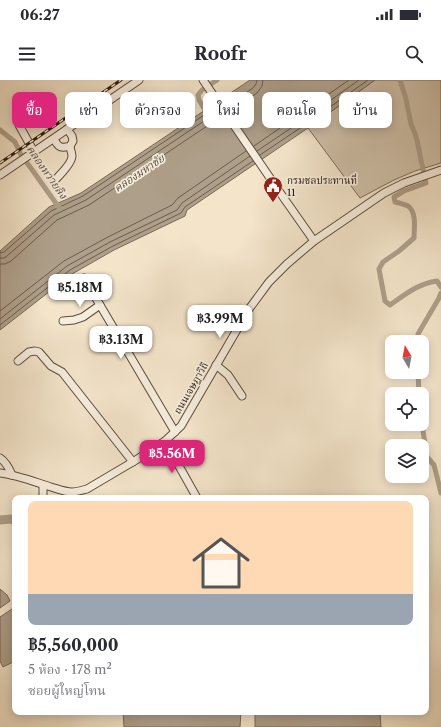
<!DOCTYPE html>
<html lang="th">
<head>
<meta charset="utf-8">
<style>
  body { margin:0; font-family:"Libre Caslon Text","Noto Serif Thai",serif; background:#f7f7f7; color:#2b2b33; height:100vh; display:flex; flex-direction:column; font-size:15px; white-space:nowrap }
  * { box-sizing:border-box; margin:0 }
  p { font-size:13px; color:#7c7c81 }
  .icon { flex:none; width:22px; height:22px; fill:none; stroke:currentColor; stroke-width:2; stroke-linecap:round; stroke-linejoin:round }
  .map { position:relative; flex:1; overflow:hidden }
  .panel { position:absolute; left:12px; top:415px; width:417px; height:220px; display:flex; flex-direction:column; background:#fff; border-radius:8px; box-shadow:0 2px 10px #0003 }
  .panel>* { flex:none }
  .top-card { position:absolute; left:12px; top:12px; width:417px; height:36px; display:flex; gap:8px }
  .needle { width:26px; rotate:350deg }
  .fabs { position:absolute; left:385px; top:255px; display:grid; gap:8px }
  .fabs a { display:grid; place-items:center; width:44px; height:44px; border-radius:8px; background:#fff; box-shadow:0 2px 10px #0003; font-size:20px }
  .price { position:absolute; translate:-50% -34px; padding:0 9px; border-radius:8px; background:#fff; color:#222; font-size:13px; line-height:26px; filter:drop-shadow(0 1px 2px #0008) }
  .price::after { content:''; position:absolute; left:50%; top:24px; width:12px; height:9px; margin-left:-6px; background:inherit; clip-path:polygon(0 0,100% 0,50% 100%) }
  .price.selected { background:#db2777; color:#fff }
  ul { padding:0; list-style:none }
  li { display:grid; align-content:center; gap:8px; height:212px; padding:0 16px }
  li+li { border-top:1px solid #e1e1e2 }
  li span { display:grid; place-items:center; height:124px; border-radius:8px; color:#555 }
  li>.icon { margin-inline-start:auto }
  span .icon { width:72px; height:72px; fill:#fffc; stroke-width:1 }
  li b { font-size:17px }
  .pill { padding:0 14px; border-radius:8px; background:#fff; box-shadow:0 2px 10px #0003; font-size:14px; line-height:36px }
  .pill.selected { background:#db2777; color:#fff }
  .status { display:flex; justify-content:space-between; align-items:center; height:28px; padding:0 20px; background:#fff; direction:ltr }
  .status svg { height:11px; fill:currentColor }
  header { display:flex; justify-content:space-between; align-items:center; height:52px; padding:0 16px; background:#fff; font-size:18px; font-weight:800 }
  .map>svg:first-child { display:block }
  .green { fill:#d0c1aa; stroke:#7c6d5c }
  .water { fill:#ae9f8a; stroke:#786958 }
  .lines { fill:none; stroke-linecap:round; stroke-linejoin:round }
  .shore { stroke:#6b5c4c; stroke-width:1 }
  .canal { stroke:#ae9f8a; stroke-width:5 }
  .river { stroke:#ae9f8a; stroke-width:9 }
  .minor-casing { stroke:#5b4c3d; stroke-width:9 }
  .minor { stroke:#f7eddd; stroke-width:7 }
  .rail-casing { stroke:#28190e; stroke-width:3 }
  .rail { stroke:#f7eddd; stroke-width:1.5; stroke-dasharray:4.5; stroke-linecap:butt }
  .labels { text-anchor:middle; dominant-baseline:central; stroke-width:3.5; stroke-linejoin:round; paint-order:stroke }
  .poi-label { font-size:10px; fill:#28190e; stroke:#f7eddd; text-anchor:start }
  .street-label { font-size:10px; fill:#28190e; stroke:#f7eddd }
  .water-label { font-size:11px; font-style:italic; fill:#5e4f40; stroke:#f7eddd }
</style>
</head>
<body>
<div class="status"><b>06:27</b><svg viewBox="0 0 49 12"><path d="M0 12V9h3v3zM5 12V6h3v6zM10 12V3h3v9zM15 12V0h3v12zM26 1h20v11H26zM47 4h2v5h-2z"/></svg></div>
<header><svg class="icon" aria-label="menu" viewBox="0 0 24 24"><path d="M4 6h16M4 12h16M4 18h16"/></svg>Roofr<svg class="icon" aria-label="search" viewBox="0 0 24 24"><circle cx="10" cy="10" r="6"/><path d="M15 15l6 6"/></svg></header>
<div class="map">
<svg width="441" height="647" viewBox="0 0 441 647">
  <rect width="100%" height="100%" fill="#f3e4ca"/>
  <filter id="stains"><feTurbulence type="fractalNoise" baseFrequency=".005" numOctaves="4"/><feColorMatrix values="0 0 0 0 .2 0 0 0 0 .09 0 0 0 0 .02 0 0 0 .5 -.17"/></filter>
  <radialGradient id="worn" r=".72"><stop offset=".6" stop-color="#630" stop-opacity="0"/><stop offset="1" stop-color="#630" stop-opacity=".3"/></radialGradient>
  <!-- green -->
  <polygon class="green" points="375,0 441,0 441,83 415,91 394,100 360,118 308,48"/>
  <!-- water -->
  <g class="water">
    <polygon points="250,0 375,0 308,48 187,130 185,136 114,170 72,194 0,250 0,171 49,127 81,113"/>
    <polygon points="0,509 7,515 10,521 0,528"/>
    <polygon points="12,529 15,533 15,581 3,587 0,581 0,537"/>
    <polygon points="123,632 241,632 240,647 124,647"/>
    <polygon points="255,632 380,632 381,647 255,647"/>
  </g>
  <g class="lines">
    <!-- shore -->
    <g class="shore">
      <polyline points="226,26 253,8 256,4 257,0"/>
      <polyline points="230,31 257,13 262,6 263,0"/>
      <polyline points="254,66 349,0"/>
      <polyline points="257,71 303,40 359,0"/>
      <polyline points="260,75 306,44 368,0"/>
      <polyline points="0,173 4,172 51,131 83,116 216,27"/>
      <polyline points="0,178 4,178 7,176 54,135 86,120 219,31"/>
      <polyline points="0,184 5,184 11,181 57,140 89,125 222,36"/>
      <polyline points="0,231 64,181 108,157 172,125 178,118 246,71"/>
      <polyline points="0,239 67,186 110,162 177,130 182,123 250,76"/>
      <polyline points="0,245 70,190 113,166 181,133 185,127 253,81"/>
    </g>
    <!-- canal -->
    <g class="canal">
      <path d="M400,0L406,19L411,44L414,51L417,60L421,80L426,103L404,111L394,117L395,122C399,123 404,124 408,126C417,132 414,149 414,158L399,171L383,182L379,189L385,221L390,225C406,214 417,204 437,201L441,207"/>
      <polyline points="208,35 199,20 198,15 202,10 217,0"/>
      <polyline points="0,50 15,62 21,75 33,91 60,129"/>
      <polyline points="418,262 418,254 439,218 441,213"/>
      <polyline points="418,292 419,314"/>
      <polyline points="422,344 427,377 434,385 441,413"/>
    </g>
    <!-- river -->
    <polyline class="river" points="0,440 12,439 15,441"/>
    <defs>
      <g id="minor">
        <polyline points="203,0 281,114 314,161"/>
        <polyline points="19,45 34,72"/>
        <path d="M54,59C58,67 61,69 70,66L73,61L72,56L67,49"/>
        <polyline points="0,95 139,0"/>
        <path d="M55,100C60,95 72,83 72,76C72,73 70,69 70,66"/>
        <polyline points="84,198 175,352"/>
        <polyline points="63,241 74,240 83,237 100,225"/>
        <polyline points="18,281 29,272 35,271 39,272 51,286 62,292 133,382"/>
        <polyline points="216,285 228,295 242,316"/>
        <polyline points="165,361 197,418"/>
        <path d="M0,378C6,382 9,388 12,395"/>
        <path d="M0,393C17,395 35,402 51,407C58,409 65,412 72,412C77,412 83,410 87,409L136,380L165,361L181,346L249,229L269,202L287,184L314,161L384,113L404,103L441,90"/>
        <polyline points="43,418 43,405"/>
      </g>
    </defs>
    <!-- minor casing -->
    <use href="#minor" class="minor-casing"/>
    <!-- minor -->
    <use href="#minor" class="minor"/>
    <defs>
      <polyline id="rail" points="0,83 121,0"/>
    </defs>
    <!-- rail casing -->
    <use href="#rail" class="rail-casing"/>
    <!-- rail -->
    <use href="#rail" class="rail"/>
  </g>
  <!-- icons -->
  <defs>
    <symbol id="civic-pin" viewBox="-11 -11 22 30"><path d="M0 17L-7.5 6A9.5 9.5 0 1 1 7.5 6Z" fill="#8f2418" stroke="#f7eddd"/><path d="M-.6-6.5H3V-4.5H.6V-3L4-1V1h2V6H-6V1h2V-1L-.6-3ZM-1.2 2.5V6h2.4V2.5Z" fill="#fff"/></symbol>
  </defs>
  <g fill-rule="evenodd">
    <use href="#civic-pin" x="262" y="95" width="22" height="30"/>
  </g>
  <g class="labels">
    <!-- poi labels -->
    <g class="poi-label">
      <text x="287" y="100">กรมชลประทานที่<tspan x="287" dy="12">11</tspan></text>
    </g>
    <!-- street labels -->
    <g class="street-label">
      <text transform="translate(191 308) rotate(-60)">ถนนเจษฎาวิถี</text>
    </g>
    <!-- water labels -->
    <g class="water-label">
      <text transform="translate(47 92) rotate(55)">คลองหวายลิง</text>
      <text transform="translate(139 93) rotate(-34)">คลองมหาชัย</text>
    </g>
  </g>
  <rect width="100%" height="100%" filter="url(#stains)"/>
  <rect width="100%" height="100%" fill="url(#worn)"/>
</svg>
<div class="fabs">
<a><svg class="needle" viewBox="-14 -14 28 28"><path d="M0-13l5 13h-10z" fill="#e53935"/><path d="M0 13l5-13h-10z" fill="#7c7c81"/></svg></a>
<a><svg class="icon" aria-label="locate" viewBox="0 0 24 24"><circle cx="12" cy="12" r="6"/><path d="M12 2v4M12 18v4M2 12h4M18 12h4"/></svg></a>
<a><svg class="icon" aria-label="layers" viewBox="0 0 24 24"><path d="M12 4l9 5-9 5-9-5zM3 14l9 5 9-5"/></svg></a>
</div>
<b class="price" style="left:80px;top:228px">฿5.18M</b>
<b class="price" style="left:220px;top:259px">฿3.99M</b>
<b class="price" style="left:121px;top:280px">฿3.13M</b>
<b class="price selected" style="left:172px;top:394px">฿5.56M</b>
<div class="top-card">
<a class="pill selected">ซื้อ</a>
<a class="pill">เช่า</a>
<a class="pill">ตัวกรอง</a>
<a class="pill">ใหม่</a>
<a class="pill">คอนโด</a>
<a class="pill">บ้าน</a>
</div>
<section class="panel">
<ul>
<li><span style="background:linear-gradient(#ffd9b3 75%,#9aa5b1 0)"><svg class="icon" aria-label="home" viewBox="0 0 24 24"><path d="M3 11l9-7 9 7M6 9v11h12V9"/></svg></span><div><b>฿5,560,000</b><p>5 ห้อง · 178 m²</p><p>ซอยผู้ใหญ่โทน</p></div></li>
</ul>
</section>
</div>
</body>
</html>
